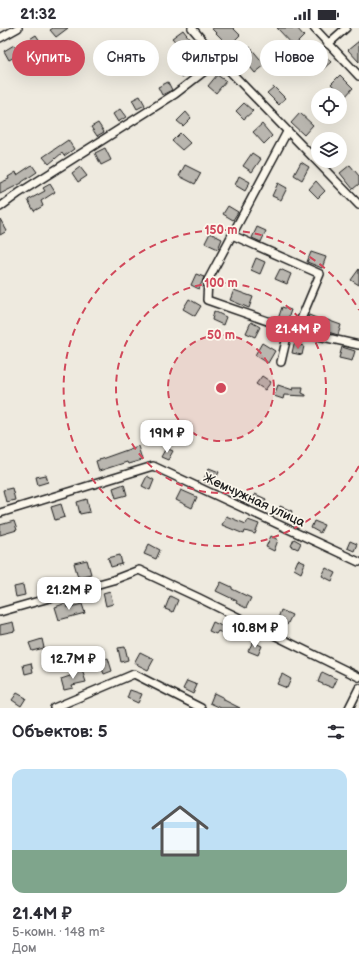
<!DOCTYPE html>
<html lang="ru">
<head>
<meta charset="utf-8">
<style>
  body { margin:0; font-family:"Balsamiq Sans",sans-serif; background:#f7f7f7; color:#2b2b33; height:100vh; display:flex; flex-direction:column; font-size:15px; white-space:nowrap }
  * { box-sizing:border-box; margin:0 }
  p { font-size:13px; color:#7c7c81 }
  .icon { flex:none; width:22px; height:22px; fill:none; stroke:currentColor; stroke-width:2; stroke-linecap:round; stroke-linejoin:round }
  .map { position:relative; height:680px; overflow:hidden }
  .panel { display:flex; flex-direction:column; background:#fff; flex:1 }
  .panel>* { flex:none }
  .top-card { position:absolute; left:12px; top:12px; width:335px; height:36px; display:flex; gap:8px }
  .fabs { position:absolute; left:311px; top:60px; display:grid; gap:8px }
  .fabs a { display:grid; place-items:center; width:36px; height:36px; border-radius:50%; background:#fff; box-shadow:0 4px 16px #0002; font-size:20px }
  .price { position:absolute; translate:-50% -34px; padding:0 9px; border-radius:8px; background:#fff; color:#222; font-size:13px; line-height:26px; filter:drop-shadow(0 1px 2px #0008) }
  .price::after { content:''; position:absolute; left:50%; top:24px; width:12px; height:9px; margin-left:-6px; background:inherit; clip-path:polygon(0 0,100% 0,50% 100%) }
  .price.active { background:#d1495b; color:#fff }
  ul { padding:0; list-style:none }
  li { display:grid; align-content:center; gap:8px; height:212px; padding:0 12px }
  li span { display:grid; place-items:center; height:124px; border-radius:12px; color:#555 }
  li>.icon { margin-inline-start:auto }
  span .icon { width:72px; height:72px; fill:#fffc; stroke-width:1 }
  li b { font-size:17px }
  h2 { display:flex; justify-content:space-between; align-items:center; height:48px; padding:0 12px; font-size:17px }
  .tag { padding:0 14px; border-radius:18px; background:#fff; box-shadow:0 4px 16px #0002; font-size:14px; line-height:36px }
  .tag.active { background:#d1495b; color:#fff }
  .status { display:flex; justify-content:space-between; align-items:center; height:28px; padding:0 20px; background:#fff; direction:ltr }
  .status svg { height:11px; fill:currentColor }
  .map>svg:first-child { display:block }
  .building { fill:#b9b6af; stroke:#1c1c1c }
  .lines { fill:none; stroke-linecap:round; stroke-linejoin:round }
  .minor-casing { stroke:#1c1c1c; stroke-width:10 }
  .minor { stroke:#fbf7ec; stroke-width:7 }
  .ring { fill:none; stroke:#d1495b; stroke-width:2; stroke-dasharray:7 5 }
  .labels { text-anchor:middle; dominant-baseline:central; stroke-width:3.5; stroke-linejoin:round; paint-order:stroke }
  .street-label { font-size:13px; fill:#1c1c1c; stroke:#fbf7ec }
  .centre { fill:#d1495b; stroke:#fbf7ec; stroke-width:2 }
  .ring-label { font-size:12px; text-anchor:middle; font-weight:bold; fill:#d1495b; stroke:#fbf7ec; stroke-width:3.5; stroke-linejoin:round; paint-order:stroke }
</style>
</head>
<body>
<div class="status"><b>21:32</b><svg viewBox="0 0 49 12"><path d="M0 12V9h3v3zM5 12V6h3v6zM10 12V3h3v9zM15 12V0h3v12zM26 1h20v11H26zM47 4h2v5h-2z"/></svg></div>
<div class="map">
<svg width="359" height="680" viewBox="0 0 359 680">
  <rect width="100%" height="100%" fill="#eeeadf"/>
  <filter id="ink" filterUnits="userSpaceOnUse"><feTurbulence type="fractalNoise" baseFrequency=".025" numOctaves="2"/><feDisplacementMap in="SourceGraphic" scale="8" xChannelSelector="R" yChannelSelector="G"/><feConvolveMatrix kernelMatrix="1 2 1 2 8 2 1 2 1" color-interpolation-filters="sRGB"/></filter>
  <g filter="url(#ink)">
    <!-- building -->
    <g class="building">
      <polygon points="53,0 68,0 56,9 50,2"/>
      <polygon points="211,0 233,0 240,7 229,18"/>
      <polygon points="277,0 297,0 304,8 294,18"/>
      <polygon points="183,2 190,11 180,19 172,10"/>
      <polygon points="36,7 42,16 31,23 25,14"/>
      <polygon points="359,13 359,34 348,22"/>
      <polygon points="14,17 20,26 9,32 4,23"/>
      <polygon points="250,19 265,37 255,45 240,27"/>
      <polygon points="320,22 331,34 323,41 312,29"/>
      <polygon points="127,24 131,34 123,38 118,27"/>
      <polygon points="188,37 192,45 182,50 178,42"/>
      <polygon points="217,47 226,53 216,65 208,58"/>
      <polygon points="340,47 353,60 345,69 331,56"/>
      <polygon points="168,54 172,62 162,67 158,59"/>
      <polygon points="274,59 285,70 279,77 267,65"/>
      <polygon points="140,68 145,77 137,81 132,72"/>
      <polygon points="244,75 253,83 244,91 236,83"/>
      <polygon points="120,81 126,89 118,94 113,86"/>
      <polygon points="186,84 191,90 183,98 177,93"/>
      <polygon points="300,85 313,97 304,107 291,95"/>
      <polygon points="98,95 104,104 97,108 91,99"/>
      <polygon points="262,96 272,108 264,116 253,104"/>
      <polygon points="180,105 190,115 182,122 172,113"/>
      <polygon points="68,112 74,121 64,128 62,125 49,136 43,129"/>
      <polygon points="105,120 111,132 101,137 95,125"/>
      <polygon points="252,125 261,131 252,144 243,138"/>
      <polygon points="301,134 309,139 302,152 294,147"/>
      <polygon points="32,137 37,144 22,154 22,155 0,166 0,155 9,151 8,149 16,144 17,147"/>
      <polygon points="185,137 201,145 195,156 179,148"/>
      <polygon points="350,137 359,148 359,156 353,161 340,145"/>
      <polygon points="80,139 87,148 78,154 72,145"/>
      <polygon points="239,148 250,154 245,163 235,157"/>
      <polygon points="316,153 325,163 318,170 309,161"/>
      <polygon points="278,155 287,160 281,172 272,168"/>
      <polygon points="50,156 55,164 41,173 43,178 34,183 28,172 45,163 43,160"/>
      <polygon points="228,178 238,184 233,192 223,186"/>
      <polygon points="0,191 7,203 0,207"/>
      <polygon points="257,199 266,203 261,214 252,210"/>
      <polygon points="210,205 222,211 218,221 205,215"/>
      <polygon points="311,224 326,229 322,240 307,234"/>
      <polygon points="256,230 265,234 260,246 251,242"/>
      <polygon points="280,241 291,246 287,256 275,251"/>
      <polygon points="359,241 359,257 351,252"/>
      <polygon points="196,246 204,249 199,261 191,257"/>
      <polygon points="234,262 253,269 249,280 230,272"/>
      <polygon points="189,271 201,278 195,288 183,281"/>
      <polygon points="282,279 291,282 287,294 278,291"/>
      <polygon points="214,283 226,289 223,297 212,292"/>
      <polygon points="309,287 326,294 327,292 341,297 338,307 305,297"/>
      <polygon points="251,294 260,299 255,309 246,305"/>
      <polygon points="262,315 275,323 268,335 255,327"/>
      <polygon points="294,316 304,318 302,327 292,325"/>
      <polygon points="342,319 355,323 352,333 339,330"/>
      <polygon points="262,348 271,354 265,362 256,356"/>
      <polygon points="278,357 293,362 293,359 303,359 302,365 306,367 306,368 284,367 283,371 274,368"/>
      <polygon points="138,418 142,432 128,436 127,434 99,443 96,433"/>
      <polygon points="166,420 173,423 168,432 161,429"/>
      <polygon points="209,440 219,444 213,457 203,453"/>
      <polygon points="46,447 48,454 38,457 36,449"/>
      <polygon points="147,448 154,452 150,462 142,458"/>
      <polygon points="124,456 127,467 116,470 113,460"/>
      <polygon points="12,460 15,472 6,474 3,462"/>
      <polygon points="181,462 197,469 192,480 176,472"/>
      <polygon points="255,466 266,471 262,480 251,475"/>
      <polygon points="87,471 90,484 80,486 77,474"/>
      <polygon points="61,476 65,489 55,492 51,479"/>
      <polygon points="280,478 292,483 289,491 277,487"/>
      <polygon points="226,488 246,496 248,492 259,496 255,506 245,503 244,506 222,497"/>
      <polygon points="14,493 17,502 0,507 0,497"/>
      <polygon points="314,493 324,497 320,505 311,500"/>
      <polygon points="271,508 278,512 274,523 266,519"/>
      <polygon points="294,511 301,515 298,521 291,518"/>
      <polygon points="350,513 357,516 354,523 347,520"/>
      <polygon points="149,516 160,522 156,531 144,526"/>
      <polygon points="120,527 122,536 111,539 108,530"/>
      <polygon points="87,532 91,546 78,549 74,535"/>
      <polygon points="298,532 305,535 301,545 294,541"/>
      <polygon points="326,540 336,545 332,553 322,548"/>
      <polygon points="221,554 232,559 232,561 251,570 246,580 236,575 237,573 216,563"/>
      <polygon points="23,557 25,567 16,569 14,559"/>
      <polygon points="110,563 113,576 106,578 103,565"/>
      <polygon points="170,568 178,572 173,584 165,581"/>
      <polygon points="66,575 67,580 82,576 85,585 59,592 55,579"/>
      <polygon points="281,582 292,587 287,597 277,593"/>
      <polygon points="13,594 15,603 0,606 0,597"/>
      <polygon points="213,594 226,600 227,597 234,601 230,609 218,603 216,606 209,603"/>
      <polygon points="42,611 44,620 32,623 29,615"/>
      <polygon points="253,614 262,618 258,627 248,623"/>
      <polygon points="125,619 128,632 121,634 118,620"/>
      <polygon points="140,624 154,631 148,642 134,635"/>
      <polygon points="108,630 112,643 104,646 99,633"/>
      <polygon points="31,635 33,644 25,646 23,637"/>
      <polygon points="82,642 86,654 72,657 73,660 64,662 61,651 73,647 73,645"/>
      <polygon points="322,644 337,651 333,660 318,654"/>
      <polygon points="282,646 291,651 287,660 277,656"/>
      <polygon points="187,653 197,657 193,666 183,661"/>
      <polygon points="130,662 142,666 138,675 127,670"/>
      <polygon points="17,665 26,670 21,678 12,672"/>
      <polygon points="214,665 224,670 224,672 240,680 221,680 210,675"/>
    </g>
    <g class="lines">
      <defs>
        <g id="minor">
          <polyline points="192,0 219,32 359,177"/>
          <polyline points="314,0 359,48"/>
          <polyline points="0,10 18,0"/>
          <polyline points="328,16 346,0"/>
          <polyline points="287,104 208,252 207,272 296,303 359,317"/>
          <polyline points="0,179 19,165 175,66 219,32"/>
          <polyline points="232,207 320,246 296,303"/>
          <polyline points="281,334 289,300"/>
          <polyline points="0,485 153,438 359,534"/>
          <polyline points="0,584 113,552 139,542 199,570 359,649"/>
          <polyline points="54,680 134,646 201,680"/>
          <polyline points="349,680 359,660"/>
        </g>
      </defs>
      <!-- minor casing -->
      <use href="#minor" class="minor-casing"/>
      <!-- minor -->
      <use href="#minor" class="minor"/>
    </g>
  </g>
  <!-- distance rings -->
  <circle cx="221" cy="360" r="53" fill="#d1495b" fill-opacity=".12"/>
  <g class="ring">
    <circle cx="221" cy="360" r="53"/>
    <circle cx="221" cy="360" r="105"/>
    <path d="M359 438A158 158 0 1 1 359 282"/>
  </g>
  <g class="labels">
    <!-- street labels -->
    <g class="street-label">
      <text transform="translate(254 472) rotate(25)">Жемчужная улица</text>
    </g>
  </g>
  <circle cx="221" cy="360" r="6" class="centre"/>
  <g class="ring-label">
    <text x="221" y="206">150 m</text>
    <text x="221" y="259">100 m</text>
    <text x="221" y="311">50 m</text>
  </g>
</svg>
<div class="fabs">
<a><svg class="icon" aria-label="locate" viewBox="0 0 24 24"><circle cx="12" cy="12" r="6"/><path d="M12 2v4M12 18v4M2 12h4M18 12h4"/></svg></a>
<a><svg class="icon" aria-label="layers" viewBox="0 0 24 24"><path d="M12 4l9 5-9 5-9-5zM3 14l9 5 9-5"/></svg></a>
</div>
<b class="price active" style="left:298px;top:322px">21.4M ₽</b>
<b class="price" style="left:167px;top:426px">19M ₽</b>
<b class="price" style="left:69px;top:583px">21.2M ₽</b>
<b class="price" style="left:255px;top:621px">10.8M ₽</b>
<b class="price" style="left:73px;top:652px">12.7M ₽</b>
<div class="top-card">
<a class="tag active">Купить</a>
<a class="tag">Снять</a>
<a class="tag">Фильтры</a>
<a class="tag">Новое</a>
</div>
</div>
<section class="panel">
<h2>Объектов: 5<svg class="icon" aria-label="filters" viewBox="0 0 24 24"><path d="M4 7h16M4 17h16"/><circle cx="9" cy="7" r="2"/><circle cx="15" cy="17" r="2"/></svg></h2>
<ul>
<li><span style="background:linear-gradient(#bfe0f5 65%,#7fa58c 0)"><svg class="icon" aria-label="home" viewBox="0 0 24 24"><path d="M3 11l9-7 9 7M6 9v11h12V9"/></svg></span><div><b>21.4M ₽</b><p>5-комн. · 148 m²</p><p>Дом</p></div></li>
</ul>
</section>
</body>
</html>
